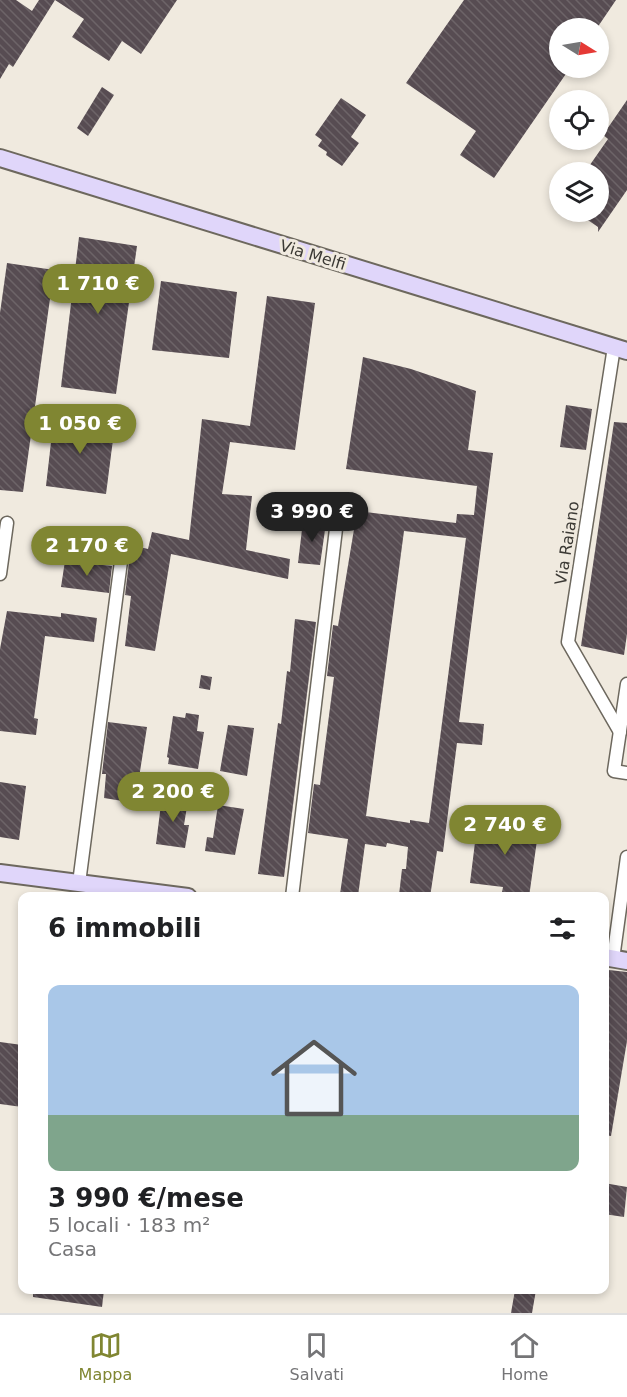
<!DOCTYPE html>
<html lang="it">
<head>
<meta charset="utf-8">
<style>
  body { margin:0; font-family:"DejaVu Sans",sans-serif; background:#f6f6f6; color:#202124; height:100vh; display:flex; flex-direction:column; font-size:22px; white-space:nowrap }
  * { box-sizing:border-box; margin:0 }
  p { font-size:20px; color:#757577 }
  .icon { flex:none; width:33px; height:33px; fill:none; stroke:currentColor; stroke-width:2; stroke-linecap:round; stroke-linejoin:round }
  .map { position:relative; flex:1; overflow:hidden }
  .details { position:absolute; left:18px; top:892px; width:591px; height:402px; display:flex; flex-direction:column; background:#fff; border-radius:12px; box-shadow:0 3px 9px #0003 }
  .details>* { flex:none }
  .needle { width:39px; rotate:101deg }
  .controls { position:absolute; left:549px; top:18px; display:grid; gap:12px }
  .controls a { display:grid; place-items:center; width:60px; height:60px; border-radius:50%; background:#fff; box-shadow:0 3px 9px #0003; font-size:30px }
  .price { position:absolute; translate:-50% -51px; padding:0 14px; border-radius:21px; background:#808632; color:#fff; font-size:20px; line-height:39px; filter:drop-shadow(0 2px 3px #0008) }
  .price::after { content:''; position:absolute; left:50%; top:36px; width:18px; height:14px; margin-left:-9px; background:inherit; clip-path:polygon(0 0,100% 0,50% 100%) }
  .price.on { background:#222; color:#fff }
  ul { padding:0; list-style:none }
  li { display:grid; align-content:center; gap:12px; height:318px; padding:0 30px }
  li span { display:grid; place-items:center; height:186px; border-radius:12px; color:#555 }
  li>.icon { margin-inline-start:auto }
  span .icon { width:108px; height:108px; fill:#fffc; stroke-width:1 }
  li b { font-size:26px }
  h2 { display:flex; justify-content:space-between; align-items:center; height:72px; padding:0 30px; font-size:26px }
  .menu { display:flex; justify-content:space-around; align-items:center; height:84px; border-top:2px solid #e0e0e0; background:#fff; font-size:16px; color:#757577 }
  .menu a { display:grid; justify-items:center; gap:3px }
  .menu .on { color:#808632 }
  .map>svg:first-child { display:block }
  .building { fill:url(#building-back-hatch); fill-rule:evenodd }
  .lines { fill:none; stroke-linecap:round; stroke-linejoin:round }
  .street-casing { stroke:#6d685e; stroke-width:15 }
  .secondary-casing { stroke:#6d685e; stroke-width:20 }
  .street { stroke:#fff; stroke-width:12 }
  .secondary { stroke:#e0d6fa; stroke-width:16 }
  .labels { text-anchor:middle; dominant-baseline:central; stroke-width:6; stroke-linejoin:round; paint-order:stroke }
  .street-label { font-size:16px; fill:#3c3a35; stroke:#f0eadf }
</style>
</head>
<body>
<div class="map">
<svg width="627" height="1313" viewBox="0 0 627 1313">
  <defs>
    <pattern id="building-back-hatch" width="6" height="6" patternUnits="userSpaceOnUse" patternTransform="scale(1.5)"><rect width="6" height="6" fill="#574c52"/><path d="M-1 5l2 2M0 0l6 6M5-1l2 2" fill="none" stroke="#6d6468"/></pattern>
  </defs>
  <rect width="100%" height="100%" fill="#f0eadf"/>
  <!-- building -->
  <g class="building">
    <polygon points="0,0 16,0 32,11 39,0 177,0 141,54 122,41 109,61 72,37 84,19 55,0 13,67 9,64 0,79"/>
    <polygon points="464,0 616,0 597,28 560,28 560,68 570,68 494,178 460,155 476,131 406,83"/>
    <polygon points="102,87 114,95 88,136 77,128"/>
    <polygon points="341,98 366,115 351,137 359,143 342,166 326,155 327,152 318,146 322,140 315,135"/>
    <polygon points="627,100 627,190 598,232 598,227 576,212 598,212 598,172 585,172 608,139 603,135"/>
    <polygon points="79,237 137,246 116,394 61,387"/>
    <polygon points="7,263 54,270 23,492 0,490 0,313"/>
    <polygon points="161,281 237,292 229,358 152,350"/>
    <polygon points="267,296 315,303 295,450 230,442 222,494 252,496 246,550 290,559 288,579 171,554 155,651 125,646 131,596 125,595 131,545 148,549 152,532 189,540 202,419 250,426"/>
    <path d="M363,357L411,369L476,391L468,450L493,453L459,722L484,724L482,745L457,743L443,852L437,851L430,897L399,895L402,869H406L408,847L387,843L386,847L365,844L358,896L340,894L348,839L308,833L314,784L320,785L334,677L327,676L333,625L338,626L357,511L456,523L457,514L474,515L477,486L346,469ZM404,531L466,538L429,823L410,820V823L366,816Z"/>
    <polygon points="566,405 592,409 586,450 560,447"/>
    <polygon points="54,416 115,424 106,494 46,486"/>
    <polygon points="614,422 627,423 627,634 624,655 581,646"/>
    <polygon points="303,521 326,523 320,565 298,563"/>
    <polygon points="65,561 112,566 109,593 61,587"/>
    <polygon points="7,611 61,617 61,613 97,618 94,642 45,636 34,718 38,719 36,735 0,731 0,649"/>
    <polygon points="295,619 316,622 284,877 258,874 278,723 281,724 287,671 290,672"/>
    <polygon points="201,675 212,677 210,690 199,688"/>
    <polygon points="186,713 199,715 197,731 204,732 198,769 168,764 169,758 167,757 173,716 185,718"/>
    <polygon points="108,722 147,727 135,803 104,798 106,774 102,774"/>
    <polygon points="228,725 254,728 247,776 220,771"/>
    <polygon points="0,782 26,786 19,840 0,837"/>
    <polygon points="162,796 188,800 184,825 189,825 185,848 156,844"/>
    <polygon points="218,805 244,809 235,855 205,851 207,837 213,838"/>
    <polygon points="478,818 539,826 529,897 512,897 512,893 502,892 503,887 470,883"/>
    <polygon points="609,970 627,972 627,1041 611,1136 604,1135 604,998"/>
    <polygon points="0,1042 22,1045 22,1107 0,1104"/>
    <polygon points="604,1183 627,1187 624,1217 604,1214"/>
    <polygon points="33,1290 104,1290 102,1307 33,1297"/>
    <polygon points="515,1290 536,1290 532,1313 511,1313"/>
  </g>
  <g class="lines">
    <defs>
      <g id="street">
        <polyline points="614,347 568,642 620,732"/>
        <polyline points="0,574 7,523"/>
        <polyline points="627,684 614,771 627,773"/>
        <polyline points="79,883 123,546"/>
        <polyline points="292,897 338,512"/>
        <polyline points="613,959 627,857"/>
      </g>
      <g id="secondary">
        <polyline points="0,158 627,351"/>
        <polyline points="0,873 188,897"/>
        <polyline points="604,957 627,961"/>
      </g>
    </defs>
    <!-- street casing -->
    <use href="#street" class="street-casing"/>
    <!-- secondary casing -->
    <use href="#secondary" class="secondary-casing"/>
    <!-- street -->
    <use href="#street" class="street"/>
    <!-- secondary -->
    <use href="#secondary" class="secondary"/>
  </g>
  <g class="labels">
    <!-- street labels -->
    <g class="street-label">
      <text transform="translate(313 255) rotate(17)">Via Melfi</text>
      <text transform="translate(567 543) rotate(-81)">Via Raiano</text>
    </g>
  </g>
</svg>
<div class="controls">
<a><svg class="needle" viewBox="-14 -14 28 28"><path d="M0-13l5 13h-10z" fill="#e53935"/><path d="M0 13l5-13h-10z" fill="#757577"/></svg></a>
<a><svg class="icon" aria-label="locate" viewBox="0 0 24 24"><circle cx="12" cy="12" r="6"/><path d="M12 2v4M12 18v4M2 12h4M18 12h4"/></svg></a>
<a><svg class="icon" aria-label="layers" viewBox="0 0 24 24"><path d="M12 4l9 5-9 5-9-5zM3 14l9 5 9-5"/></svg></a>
</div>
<b class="price" style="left:98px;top:315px">1 710 €</b>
<b class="price" style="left:80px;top:455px">1 050 €</b>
<b class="price on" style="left:312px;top:543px">3 990 €</b>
<b class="price" style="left:87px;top:577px">2 170 €</b>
<b class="price" style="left:173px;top:823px">2 200 €</b>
<b class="price" style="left:505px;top:856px">2 740 €</b>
<section class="details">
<h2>6 immobili<svg class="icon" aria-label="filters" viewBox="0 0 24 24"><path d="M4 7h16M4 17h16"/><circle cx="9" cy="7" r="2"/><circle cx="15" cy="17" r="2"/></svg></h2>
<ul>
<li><span style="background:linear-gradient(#a9c7e8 70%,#7fa58c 0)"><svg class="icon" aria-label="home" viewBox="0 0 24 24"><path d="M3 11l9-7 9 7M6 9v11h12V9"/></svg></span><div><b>3 990 €/mese</b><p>5 locali · 183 m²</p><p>Casa</p></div></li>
</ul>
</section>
</div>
<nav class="menu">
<a class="on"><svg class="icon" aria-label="map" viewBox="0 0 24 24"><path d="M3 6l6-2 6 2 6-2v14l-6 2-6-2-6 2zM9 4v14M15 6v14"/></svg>Mappa</a>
<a><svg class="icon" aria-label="saved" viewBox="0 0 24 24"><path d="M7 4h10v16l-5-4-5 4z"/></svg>Salvati</a>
<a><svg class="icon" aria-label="home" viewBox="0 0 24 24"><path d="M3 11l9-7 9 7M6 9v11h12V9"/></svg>Home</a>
</nav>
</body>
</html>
